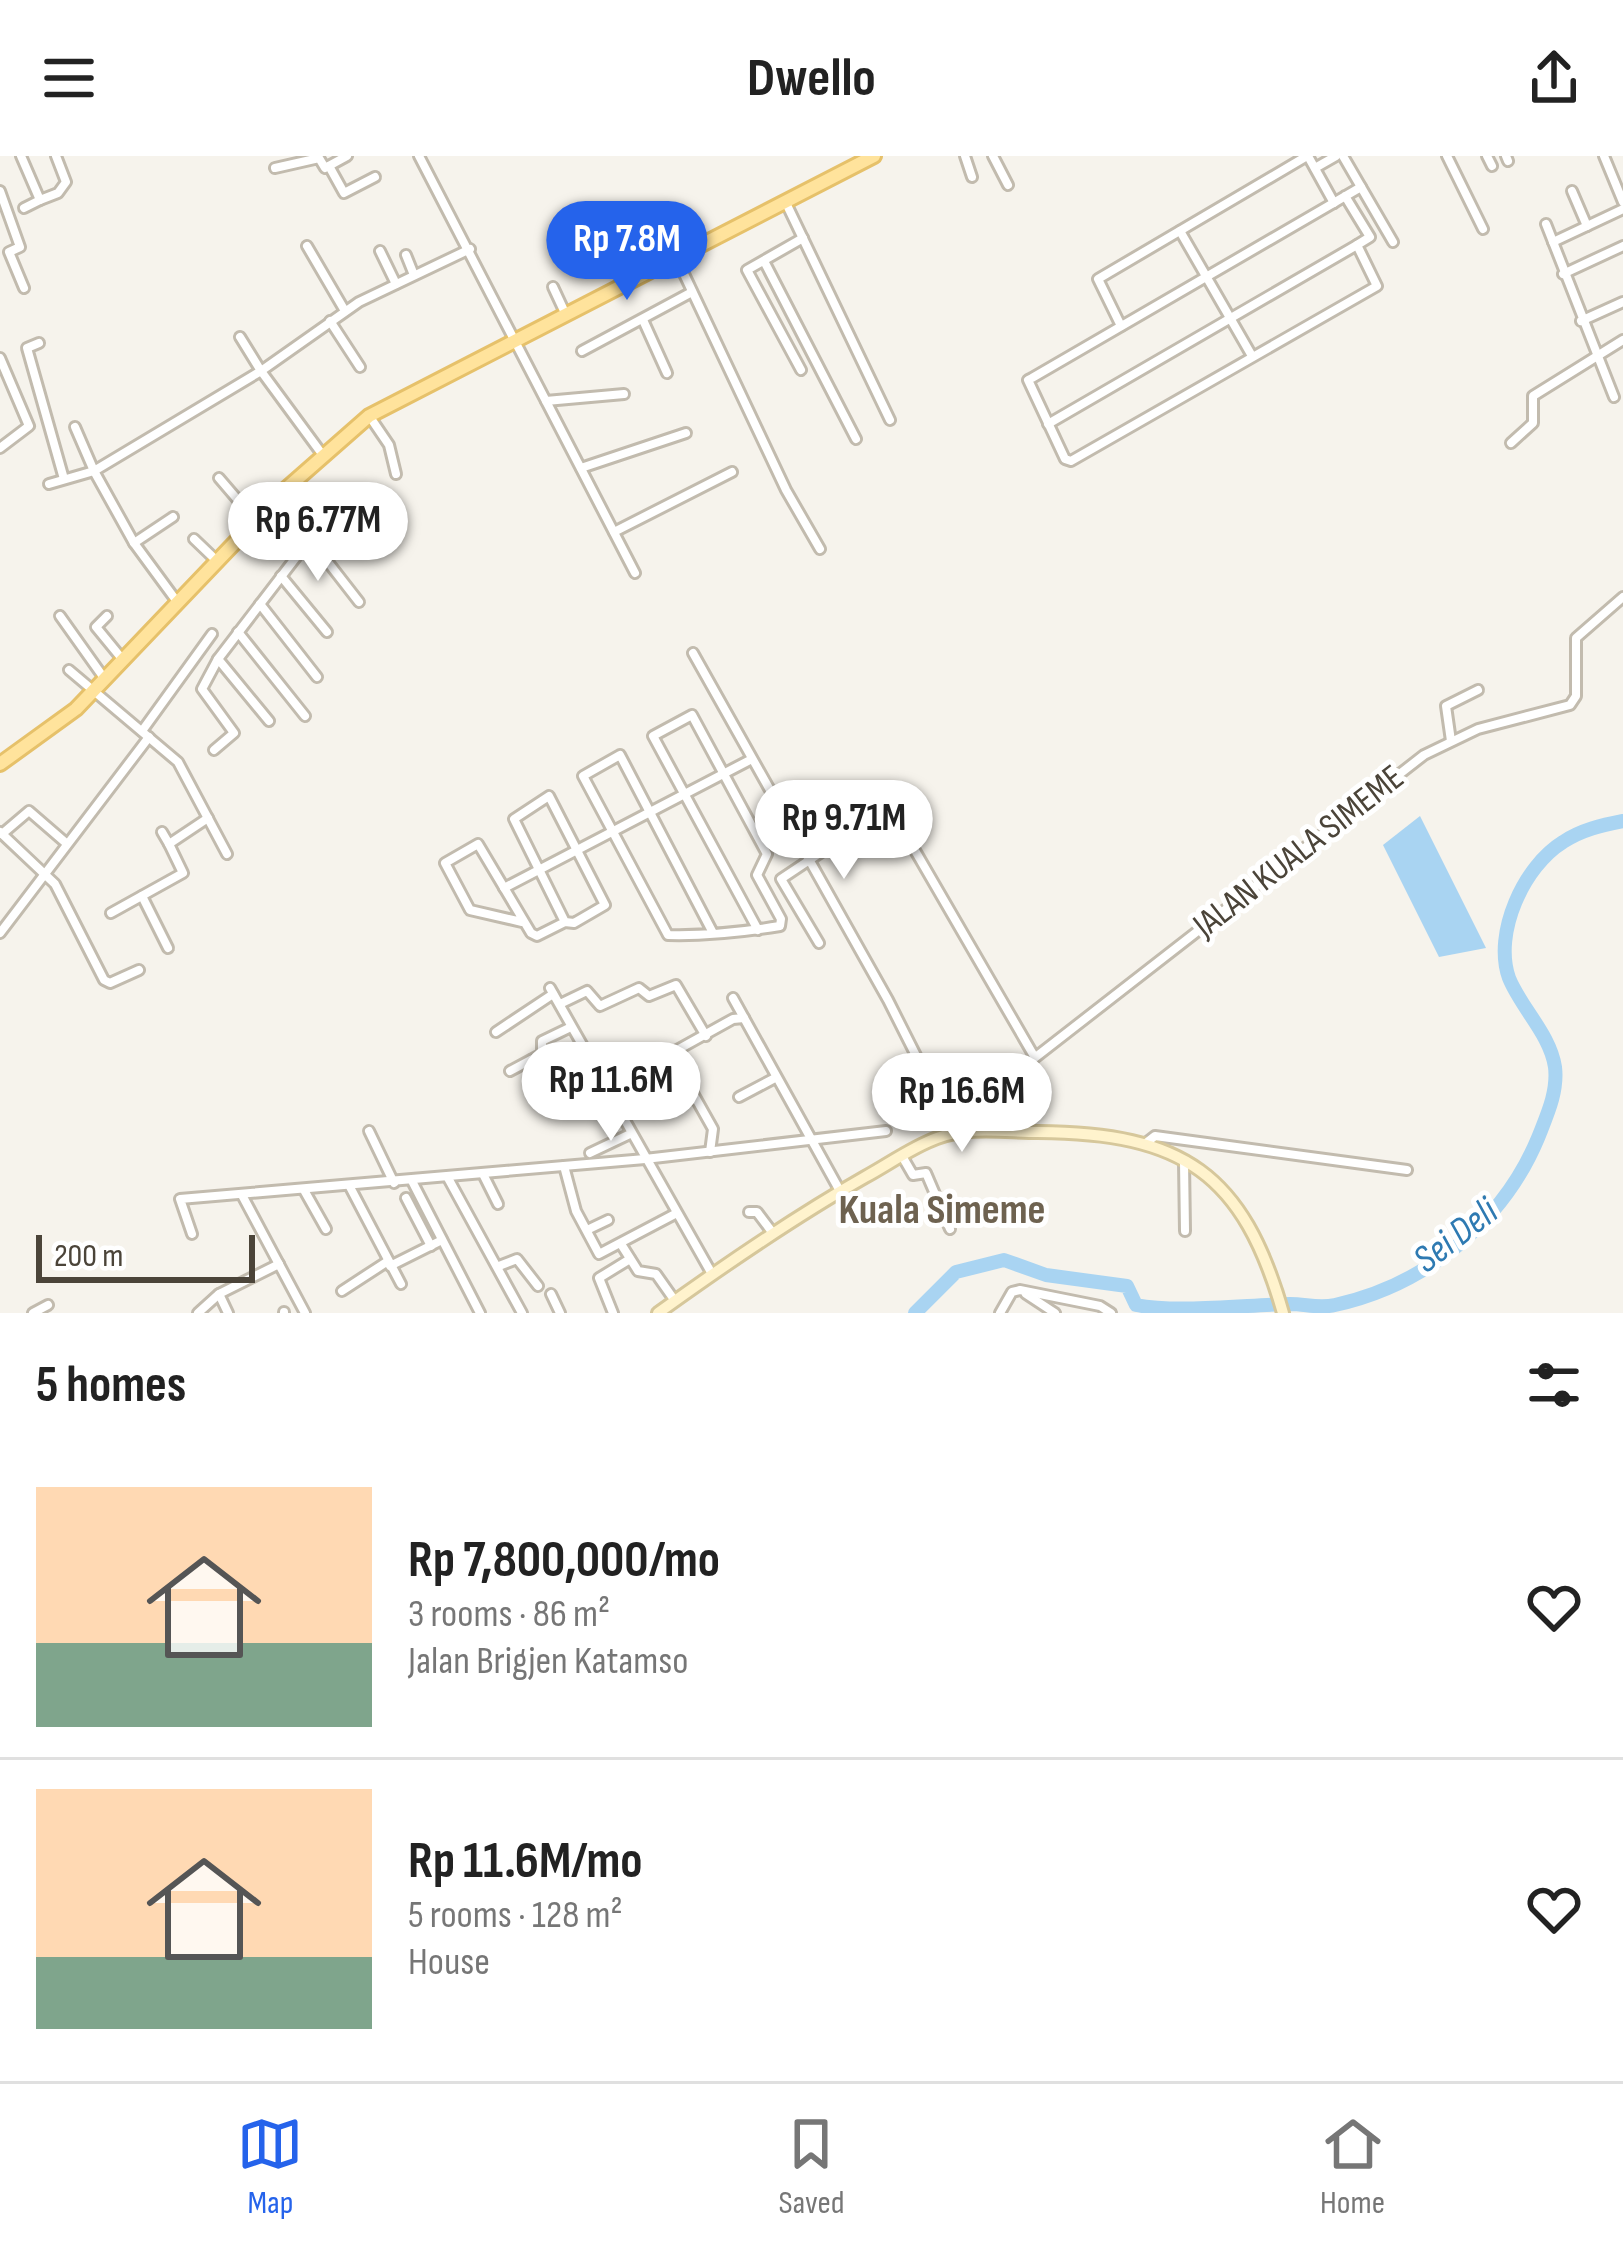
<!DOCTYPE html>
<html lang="en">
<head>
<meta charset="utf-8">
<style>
  body { margin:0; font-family:"Sofia Sans Condensed",sans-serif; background:#f2f2f2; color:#222; height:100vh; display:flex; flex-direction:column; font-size:45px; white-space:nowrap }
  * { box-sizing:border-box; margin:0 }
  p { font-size:39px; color:#767676 }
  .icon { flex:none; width:66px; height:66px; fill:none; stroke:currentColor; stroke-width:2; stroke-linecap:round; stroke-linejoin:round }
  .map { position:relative; height:1157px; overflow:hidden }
  .details { display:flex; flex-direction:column; background:#fff; flex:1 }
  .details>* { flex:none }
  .scale { position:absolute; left:36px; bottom:30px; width:219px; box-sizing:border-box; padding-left:12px; border:6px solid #4b4439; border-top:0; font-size:33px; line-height:42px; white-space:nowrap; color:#4b4439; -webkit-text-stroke:9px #fff; paint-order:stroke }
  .price { position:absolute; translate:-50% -102px; padding:0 27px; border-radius:42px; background:#fff; color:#222; font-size:39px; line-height:78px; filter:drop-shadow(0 3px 6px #0008) }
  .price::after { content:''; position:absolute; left:50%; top:72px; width:36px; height:27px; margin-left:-18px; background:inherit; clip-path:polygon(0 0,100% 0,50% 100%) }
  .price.selected { background:#2563eb; color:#fff }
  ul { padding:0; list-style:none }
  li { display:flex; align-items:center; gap:36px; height:300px; padding:0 36px }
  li+li { border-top:3px solid #e0e0e0 }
  li span { display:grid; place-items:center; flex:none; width:336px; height:240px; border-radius:0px; color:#555 }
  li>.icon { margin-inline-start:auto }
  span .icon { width:144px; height:144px; fill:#fffc; stroke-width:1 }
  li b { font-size:51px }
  h2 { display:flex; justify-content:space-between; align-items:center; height:144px; padding:0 36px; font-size:51px }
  header { display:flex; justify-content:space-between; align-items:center; height:156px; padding:0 36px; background:#fff; font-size:54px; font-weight:700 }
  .tab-bar { display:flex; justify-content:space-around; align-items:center; height:168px; border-top:3px solid #e0e0e0; background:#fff; font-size:33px; color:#767676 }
  .tab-bar a { display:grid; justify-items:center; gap:6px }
  .tab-bar .selected { color:#2563eb }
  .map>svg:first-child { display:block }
  .water { fill:#a9d4f2 }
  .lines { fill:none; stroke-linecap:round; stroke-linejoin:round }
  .river { stroke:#a9d4f2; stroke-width:14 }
  .minor-casing { stroke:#c2bbae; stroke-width:14 }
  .secondary-casing { stroke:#d6c79b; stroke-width:16 }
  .primary-casing { stroke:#e6c16a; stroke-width:18 }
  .minor { stroke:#fff; stroke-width:8 }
  .secondary { stroke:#fff3cd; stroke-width:10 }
  .primary { stroke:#ffe39c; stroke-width:12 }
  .labels { text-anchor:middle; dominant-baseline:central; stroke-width:10; stroke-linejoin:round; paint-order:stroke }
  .street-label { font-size:36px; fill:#4b4439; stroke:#fff }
  .water-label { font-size:39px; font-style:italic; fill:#2e7ab2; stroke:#fff }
  .quarter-label { font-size:42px; font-weight:bold; fill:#6e6250; stroke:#fff }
</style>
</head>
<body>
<header><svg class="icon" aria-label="menu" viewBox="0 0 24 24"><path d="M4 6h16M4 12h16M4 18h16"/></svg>Dwello<svg class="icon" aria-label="share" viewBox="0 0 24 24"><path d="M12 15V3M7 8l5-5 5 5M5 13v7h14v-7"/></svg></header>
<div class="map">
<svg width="1623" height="1157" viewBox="0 0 1623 1157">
  <rect width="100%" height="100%" fill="#f6f3ec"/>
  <!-- water -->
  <polygon class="water" points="1420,660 1486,792 1439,801 1383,689"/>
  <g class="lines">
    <!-- river -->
    <path class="river" d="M915,1157L956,1116L1004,1104L1046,1119L1127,1130L1136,1149C1177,1157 1245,1149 1290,1148C1306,1148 1319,1153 1335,1149C1426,1129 1503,1066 1538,982C1547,959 1558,936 1555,911C1550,878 1521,852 1509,822C1493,777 1524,710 1563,686C1581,674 1602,669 1623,665"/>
    <defs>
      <g id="minor">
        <polyline points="21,0 40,44 58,37 66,26 56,0"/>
        <polyline points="419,0 635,417"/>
        <polyline points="965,0 972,21"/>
        <polyline points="993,0 1008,29"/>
        <polyline points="1308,0 1334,47"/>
        <polyline points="1343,0 1393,86"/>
        <polyline points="1447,0 1483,73"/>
        <polyline points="1487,0 1492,10"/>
        <polyline points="1506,0 1508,5"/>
        <polyline points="1604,0 1623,46"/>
        <polyline points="329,10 344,37 375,21"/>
        <polyline points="275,12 319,2 325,12 347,0"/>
        <polyline points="1315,12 1336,0"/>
        <polyline points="0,35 20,91 9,96 24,132"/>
        <polyline points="1572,35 1587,70"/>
        <polyline points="1345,40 1370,81 1357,89 1377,130 1071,305 1065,303 1028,224 1032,222 1361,31"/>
        <polyline points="786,47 890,264"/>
        <polyline points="24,52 40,44"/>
        <polyline points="1546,68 1614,241"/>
        <polyline points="1180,75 1252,200"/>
        <polyline points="1553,86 1623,53"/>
        <polyline points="307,90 345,155"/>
        <polyline points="380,95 396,128"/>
        <polyline points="406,99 414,119"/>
        <polyline points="676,101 786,334 820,393"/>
        <polyline points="764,105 856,283"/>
        <polyline points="1563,118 1623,90"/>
        <polyline points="553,131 566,159"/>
        <polyline points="643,164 667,217"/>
        <polyline points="330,165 360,211"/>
        <polyline points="1581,165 1623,146"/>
        <polyline points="1121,170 1098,123 1307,0"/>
        <polyline points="39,187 27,192 64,323"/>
        <polyline points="582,195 692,136"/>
        <polyline points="0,202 29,270 0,292"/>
        <polyline points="801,214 747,114 803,82"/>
        <polyline points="546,245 624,238"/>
        <polyline points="370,261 389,289 396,318"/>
        <polyline points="1048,268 1357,89"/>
        <polyline points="1511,287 1533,267 1533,240 1623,184"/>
        <polyline points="322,298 261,215 359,146 470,93"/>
        <polyline points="581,312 686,277"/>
        <polyline points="219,322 255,364"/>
        <polyline points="49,328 94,315 75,271"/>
        <polyline points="614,376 732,316"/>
        <polyline points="194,383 218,406"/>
        <polyline points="310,383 359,446"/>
        <polyline points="134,387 173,361"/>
        <polyline points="281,420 327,476"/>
        <polyline points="178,447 134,387 94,315 261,215 240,181"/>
        <polyline points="260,448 317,521"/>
        <polyline points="60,460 104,522"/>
        <polyline points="107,460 96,471 123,504"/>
        <polyline points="238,476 305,560"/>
        <polyline points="693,497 888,844 955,977"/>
        <polyline points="218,503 269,565"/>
        <polyline points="69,514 178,606 227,698"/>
        <polyline points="142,575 212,478"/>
        <polyline points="1451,585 1446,550 1478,534"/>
        <polyline points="214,594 234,577 202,533 218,503 310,383 314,364 287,332"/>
        <polyline points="0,676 55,728 104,824 110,827 139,814"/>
        <polyline points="162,676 169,688"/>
        <polyline points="2,678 29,655 66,687"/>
        <polyline points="504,732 750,604"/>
        <polyline points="142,740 168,792"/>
        <polyline points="111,757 183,717 169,688 208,662"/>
        <polyline points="522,766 470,754 445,707 478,688 531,777 537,780 565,766 514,663 549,640 605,749 574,767 565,766"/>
        <polyline points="0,777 149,581"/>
        <path d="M713,777L620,599L583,620L668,779C705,780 743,776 780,770L781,763L757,719L767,698L692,559L653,580L758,774"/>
        <polyline points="819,787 781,723 874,661 895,660 1034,900"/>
        <polyline points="550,832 712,1118"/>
        <polyline points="733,842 840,1035"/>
        <polyline points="560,848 587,835 600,850 639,832 649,840 676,829 706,880"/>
        <polyline points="496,876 553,838"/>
        <polyline points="672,900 713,973 710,996"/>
        <polyline points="531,904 544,930"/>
        <polyline points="510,915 542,898 542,885 571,871"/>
        <polyline points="605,934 733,863 744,862"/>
        <polyline points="739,941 775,922"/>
        <polyline points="369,975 394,1027"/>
        <polyline points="962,975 960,960 1424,599 1478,573 1570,549 1576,540 1576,482 1623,441"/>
        <polyline points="1146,987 1155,980 1407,1014"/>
        <polyline points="590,997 630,978"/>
        <polyline points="902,1000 913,1019 926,1017 950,1073"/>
        <polyline points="1184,1006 1185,1075"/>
        <polyline points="564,1010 576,1055 599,1098 675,1058"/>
        <polyline points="483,1018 498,1048"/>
        <polyline points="448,1022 522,1157"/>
        <polyline points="412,1025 480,1157"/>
        <polyline points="350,1031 401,1128"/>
        <polyline points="304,1034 326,1073"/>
        <polyline points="242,1039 305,1157"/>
        <polyline points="406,1042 431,1090"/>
        <polyline points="749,1056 757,1056 772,1076"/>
        <polyline points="587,1074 608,1064"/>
        <polyline points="192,1078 180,1043 645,1003 886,975"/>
        <polyline points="621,1088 638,1115 656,1118 675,1145"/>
        <polyline points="390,1110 442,1084"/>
        <polyline points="499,1110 517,1103 538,1130"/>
        <polyline points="342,1135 388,1105"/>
        <polyline points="219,1138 228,1157"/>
        <polyline points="551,1138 560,1157"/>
        <polyline points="1026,1138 1055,1157"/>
        <polyline points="284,1156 284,1157"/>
        <polyline points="33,1157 48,1149"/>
        <polyline points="198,1157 219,1138 279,1108"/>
        <polyline points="613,1157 599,1122 630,1103"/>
        <polyline points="1000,1157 1012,1136 1020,1134 1100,1150 1111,1157"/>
      </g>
      <path id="secondary" d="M658,1157C726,1108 793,1062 865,1021C889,1008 912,991 937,982C969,970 1005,976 1038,976C1183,977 1243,1017 1283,1157"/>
      <polyline id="primary" points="0,608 76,553 287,332 369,260 874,0"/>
    </defs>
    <!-- minor casing -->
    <use href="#minor" class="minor-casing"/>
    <!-- secondary casing -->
    <use href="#secondary" class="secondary-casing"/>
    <!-- primary casing -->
    <use href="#primary" class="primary-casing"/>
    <!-- minor -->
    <use href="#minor" class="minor"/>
    <!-- secondary -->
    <use href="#secondary" class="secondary"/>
    <!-- primary -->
    <use href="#primary" class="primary"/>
  </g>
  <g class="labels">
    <!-- street labels -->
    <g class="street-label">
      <text transform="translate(1299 696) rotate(-38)">JALAN KUALA SIMEME</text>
    </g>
    <!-- water labels -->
    <g class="water-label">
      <text transform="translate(1456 1080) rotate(-38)">Sei Deli</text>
    </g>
    <!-- quarter labels -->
    <g class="quarter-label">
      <text x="942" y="1054">Kuala Simeme</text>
    </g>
  </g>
</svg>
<div class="scale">200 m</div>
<b class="price selected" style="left:627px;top:147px">Rp 7.8M</b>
<b class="price" style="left:318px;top:428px">Rp 6.77M</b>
<b class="price" style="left:844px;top:726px">Rp 9.71M</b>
<b class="price" style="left:611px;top:988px">Rp 11.6M</b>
<b class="price" style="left:962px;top:999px">Rp 16.6M</b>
</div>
<section class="details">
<h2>5 homes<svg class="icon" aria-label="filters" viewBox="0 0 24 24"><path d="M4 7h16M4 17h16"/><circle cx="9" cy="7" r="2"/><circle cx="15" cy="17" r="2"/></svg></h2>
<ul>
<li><span style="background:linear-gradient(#ffd9b3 65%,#7fa58c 0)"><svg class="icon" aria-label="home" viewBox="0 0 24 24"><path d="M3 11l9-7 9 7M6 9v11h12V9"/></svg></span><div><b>Rp 7,800,000/mo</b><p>3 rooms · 86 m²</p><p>Jalan Brigjen Katamso</p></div><svg class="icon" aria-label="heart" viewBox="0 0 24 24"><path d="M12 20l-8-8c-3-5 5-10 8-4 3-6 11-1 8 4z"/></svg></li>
<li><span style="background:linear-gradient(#ffd9b3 70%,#7fa58c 0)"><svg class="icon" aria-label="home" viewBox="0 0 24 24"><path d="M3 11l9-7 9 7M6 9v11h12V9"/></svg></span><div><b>Rp 11.6M/mo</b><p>5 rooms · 128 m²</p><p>House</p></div><svg class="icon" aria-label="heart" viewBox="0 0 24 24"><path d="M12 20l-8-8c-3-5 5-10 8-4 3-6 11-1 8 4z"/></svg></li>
</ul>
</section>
<nav class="tab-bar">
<a class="selected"><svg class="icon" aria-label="map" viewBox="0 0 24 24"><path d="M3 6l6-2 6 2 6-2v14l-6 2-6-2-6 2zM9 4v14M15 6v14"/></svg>Map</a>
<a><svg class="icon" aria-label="saved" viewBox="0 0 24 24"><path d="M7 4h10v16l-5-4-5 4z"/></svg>Saved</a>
<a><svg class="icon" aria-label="home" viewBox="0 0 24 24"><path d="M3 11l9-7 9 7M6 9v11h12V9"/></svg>Home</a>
</nav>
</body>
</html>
